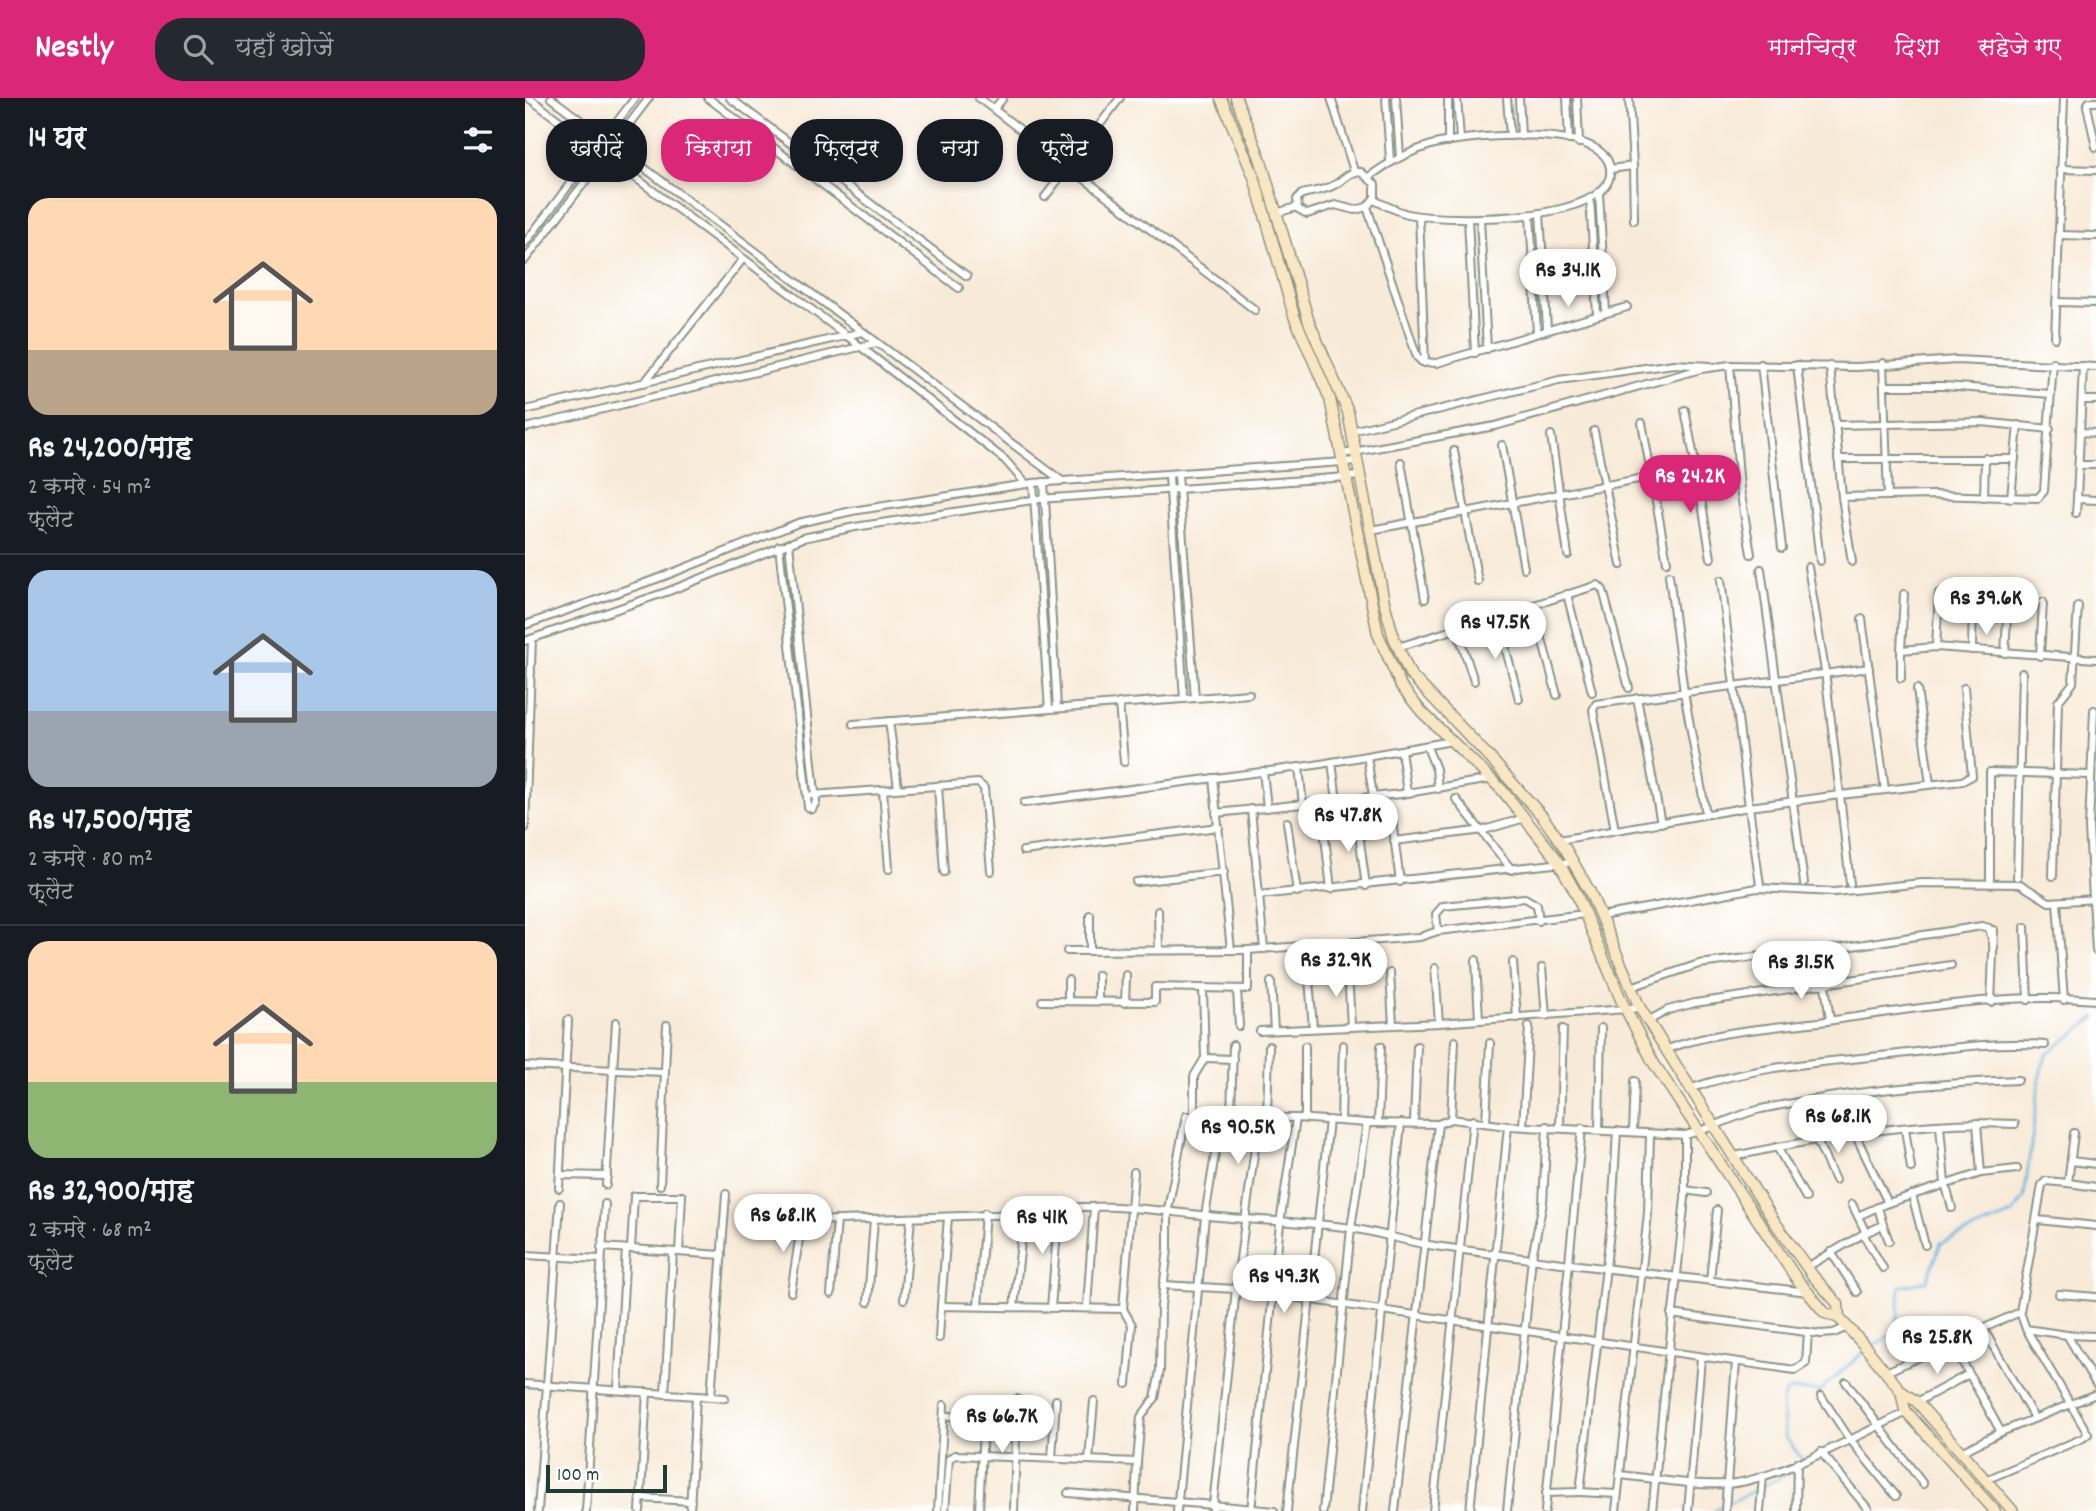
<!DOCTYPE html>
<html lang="hi">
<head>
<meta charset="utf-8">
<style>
  body { margin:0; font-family:Dekko,"Playpen Sans Deva",sans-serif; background:#242831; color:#f1f3f6; height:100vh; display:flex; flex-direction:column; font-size:26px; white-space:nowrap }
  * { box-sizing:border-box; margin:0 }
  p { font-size:23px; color:#9ea1a6 }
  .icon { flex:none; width:38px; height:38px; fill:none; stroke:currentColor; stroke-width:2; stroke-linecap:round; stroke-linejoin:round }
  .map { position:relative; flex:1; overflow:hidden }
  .sheet { display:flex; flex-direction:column; background:#171b24; width:525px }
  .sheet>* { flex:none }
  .banner { position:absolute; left:21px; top:21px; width:665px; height:63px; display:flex; gap:14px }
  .scale { position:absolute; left:21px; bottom:18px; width:121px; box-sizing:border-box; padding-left:7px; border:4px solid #1f3d34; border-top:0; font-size:19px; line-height:24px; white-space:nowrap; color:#1f3d34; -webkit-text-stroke:5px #fff; paint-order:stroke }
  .price { position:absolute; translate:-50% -60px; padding:0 16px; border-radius:24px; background:#fff; color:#222; font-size:23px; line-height:46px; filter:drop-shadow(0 2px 4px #0008) }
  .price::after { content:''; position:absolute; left:50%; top:42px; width:21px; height:16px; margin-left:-10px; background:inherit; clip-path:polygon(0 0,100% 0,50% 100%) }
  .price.selected { background:#db2777; color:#fff }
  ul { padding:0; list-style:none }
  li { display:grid; align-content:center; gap:14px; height:371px; padding:0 28px }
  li+li { border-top:2px solid #363941 }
  li span { display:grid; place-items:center; height:217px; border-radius:21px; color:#555 }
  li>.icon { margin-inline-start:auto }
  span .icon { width:126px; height:126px; fill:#fffc; stroke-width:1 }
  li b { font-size:30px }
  h2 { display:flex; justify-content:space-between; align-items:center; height:84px; padding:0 28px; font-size:30px }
  .chip { padding:0 24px; border-radius:28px; background:#171b24; box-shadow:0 4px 10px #0003; font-size:24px; line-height:63px }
  .chip.selected { background:#db2777; color:#fff }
  header { display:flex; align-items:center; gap:42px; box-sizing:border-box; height:98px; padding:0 35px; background:#db2777; color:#fff }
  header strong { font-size:33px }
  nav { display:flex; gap:38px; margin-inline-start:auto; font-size:24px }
  .search { width:490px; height:63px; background:#242831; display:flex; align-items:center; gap:18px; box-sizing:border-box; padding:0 24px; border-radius:28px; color:#9ea1a6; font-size:26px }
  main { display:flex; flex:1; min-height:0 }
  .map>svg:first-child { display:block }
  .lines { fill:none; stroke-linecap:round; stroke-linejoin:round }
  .stream { stroke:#63b2dd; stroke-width:2.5 }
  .minor-casing { stroke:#8c9486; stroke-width:10 }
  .secondary-casing { stroke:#8c9486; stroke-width:13 }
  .minor { stroke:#fff; stroke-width:6 }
  .secondary { stroke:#f9e7c3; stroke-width:10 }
</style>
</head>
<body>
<header>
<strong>Nestly</strong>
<div class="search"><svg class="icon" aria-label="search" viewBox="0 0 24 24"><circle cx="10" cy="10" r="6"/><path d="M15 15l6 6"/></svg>यहाँ खोजें</div>
<nav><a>मानचित्र</a><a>दिशा</a><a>सहेजे गए</a></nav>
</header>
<main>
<section class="sheet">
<h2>14 घर<svg class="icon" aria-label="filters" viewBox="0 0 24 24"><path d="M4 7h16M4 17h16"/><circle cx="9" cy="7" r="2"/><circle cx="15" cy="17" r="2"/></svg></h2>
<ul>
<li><span style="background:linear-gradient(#ffd9b3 70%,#b9a48a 0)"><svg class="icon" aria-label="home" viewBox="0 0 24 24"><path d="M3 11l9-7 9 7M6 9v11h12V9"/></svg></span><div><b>Rs 24,200/माह</b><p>2 कमरे · 54 m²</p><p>फ़्लैट</p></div></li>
<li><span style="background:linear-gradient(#a9c7e8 65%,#9aa5b1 0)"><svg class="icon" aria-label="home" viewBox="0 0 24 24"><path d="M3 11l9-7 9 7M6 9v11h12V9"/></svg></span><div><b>Rs 47,500/माह</b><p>2 कमरे · 80 m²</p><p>फ़्लैट</p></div></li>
<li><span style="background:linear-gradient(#ffd9b3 65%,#8fb573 0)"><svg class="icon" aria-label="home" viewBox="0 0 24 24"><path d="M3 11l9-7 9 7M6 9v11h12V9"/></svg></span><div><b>Rs 32,900/माह</b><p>2 कमरे · 68 m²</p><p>फ़्लैट</p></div></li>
</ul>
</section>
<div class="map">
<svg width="1571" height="1413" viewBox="0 0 1571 1413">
  <rect width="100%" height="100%" fill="#fff"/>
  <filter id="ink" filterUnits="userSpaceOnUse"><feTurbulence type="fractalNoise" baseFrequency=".0143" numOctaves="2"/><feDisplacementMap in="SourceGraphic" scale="14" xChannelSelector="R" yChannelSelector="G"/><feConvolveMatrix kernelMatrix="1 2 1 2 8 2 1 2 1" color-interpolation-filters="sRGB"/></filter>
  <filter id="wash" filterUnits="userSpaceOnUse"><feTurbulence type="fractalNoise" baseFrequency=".00686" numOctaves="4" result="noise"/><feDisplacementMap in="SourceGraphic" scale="28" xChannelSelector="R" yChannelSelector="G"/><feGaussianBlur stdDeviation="1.57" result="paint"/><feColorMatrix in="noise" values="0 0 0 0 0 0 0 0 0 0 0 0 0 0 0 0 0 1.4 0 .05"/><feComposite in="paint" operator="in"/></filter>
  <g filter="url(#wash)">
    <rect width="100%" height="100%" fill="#f8ead8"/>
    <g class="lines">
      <!-- stream -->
      <g class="stream">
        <polyline points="1345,1249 1372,1234 1375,1189 1402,1183 1416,1145 1487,1116 1499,1100 1516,972 1522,956 1571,919"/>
        <polyline points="1277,1361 1260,1339 1257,1304 1260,1295 1267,1292 1294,1293 1340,1253"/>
        <polyline points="1188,1413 1272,1371"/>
      </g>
    </g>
  </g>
  <g filter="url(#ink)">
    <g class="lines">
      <defs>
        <g id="minor">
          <polyline points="4,0 322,238 480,362 501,386"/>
          <polyline points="26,0 537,383"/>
          <polyline points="183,0 434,190"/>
          <polyline points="205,0 442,178"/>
          <polyline points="454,0 730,212"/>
          <polyline points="806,0 829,73"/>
          <polyline points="861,0 865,63"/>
          <polyline points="871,0 875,59"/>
          <polyline points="923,0 923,44"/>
          <polyline points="932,0 935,41"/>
          <polyline points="982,0 985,38"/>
          <polyline points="994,0 996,38"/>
          <polyline points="1042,0 1044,42"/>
          <polyline points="1052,0 1054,45"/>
          <polyline points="1571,4 1564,4 1562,8 1571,49"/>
          <polyline points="469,11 478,0"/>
          <polyline points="1108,68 1109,122"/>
          <polyline points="1085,71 1108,68 1104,0"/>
          <polyline points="1535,71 1571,72"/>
          <path d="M836,74L850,86V99L842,109L830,112L810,107L782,116L773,111L772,101L777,96C788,93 800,93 811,86C821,80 823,73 836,74Z"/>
          <path d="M845,78C864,64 883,54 906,47C937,38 1078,23 1085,70C1093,126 918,124 883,116C871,113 860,107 849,102"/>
          <polyline points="1074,95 1081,214"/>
          <polyline points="520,99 595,0"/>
          <polyline points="1065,100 1072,216"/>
          <polyline points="842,109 892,259 897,264 912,265 1102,209"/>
          <polyline points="751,115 772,109"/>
          <polyline points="1015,115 1022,231"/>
          <polyline points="1005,117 1012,235"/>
          <polyline points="894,118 900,265"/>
          <polyline points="943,121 950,255"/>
          <polyline points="955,121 962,251"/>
          <polyline points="1533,137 1571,138"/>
          <polyline points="0,145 110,0"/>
          <polyline points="0,162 124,0"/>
          <polyline points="1531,204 1571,205"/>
          <polyline points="1530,240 1539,0"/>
          <polyline points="1358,265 1363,398"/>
          <polyline points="1236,266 1257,450"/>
          <polyline points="1205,267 1215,391 1226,456"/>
          <polyline points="1272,267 1295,463"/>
          <polyline points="1305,268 1317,399 1407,397 1513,400 1519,393 1528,264"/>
          <polyline points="1558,268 1552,401 1571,402"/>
          <polyline points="119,285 218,161"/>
          <polyline points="1361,288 1419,288 1526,296"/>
          <polyline points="1558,302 1571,302"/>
          <polyline points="0,312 337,234"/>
          <polyline points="1117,325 1142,464"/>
          <polyline points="1310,327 1457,324 1525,331"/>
          <polyline points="0,330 351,245"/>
          <polyline points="827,333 1034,282 1149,266 1185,268"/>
          <polyline points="1069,333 1096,467"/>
          <polyline points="1556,334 1571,335"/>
          <polyline points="1026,337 1043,457"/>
          <polyline points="977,347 999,470"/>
          <polyline points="929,353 953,484"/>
          <polyline points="818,356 970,328 1176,271 1205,267 1332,269 1431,262 1571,269"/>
          <polyline points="1313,361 1490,361"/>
          <polyline points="876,364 900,501"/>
          <polyline points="1554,367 1571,367"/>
          <polyline points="653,377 670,600"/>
          <polyline points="644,378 659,601"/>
          <polyline points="519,384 532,610"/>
          <polyline points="508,385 524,611"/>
          <polyline points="1317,399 1327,464"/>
          <polyline points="1459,399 1460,360"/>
          <polyline points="1486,400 1493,327"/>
          <polyline points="1551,415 1552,401"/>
          <polyline points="846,432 1171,370 1160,312"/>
          <polyline points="254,448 283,709 287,711 291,704 264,445"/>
          <polyline points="1186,460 1171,370 1192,366"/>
          <polyline points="1283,469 1300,573 1315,697 1360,692 1337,521"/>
          <polyline points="1236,471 1279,785"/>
          <polyline points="1144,477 1159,594 1181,716"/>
          <polyline points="1042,496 1067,594"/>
          <polyline points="1379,496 1376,552 1411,549 1571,561"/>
          <polyline points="1008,508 1032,597"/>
          <polyline points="972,518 994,601"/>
          <polyline points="0,527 137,479 273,425 327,413 508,385 833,363"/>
          <polyline points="932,531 949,583"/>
          <polyline points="0,543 144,493 278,440 330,429 514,401 836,378"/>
          <polyline points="873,549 1073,487 1078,492 1104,590"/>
          <polyline points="1411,549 1414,495"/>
          <polyline points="1447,552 1448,500"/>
          <polyline points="1480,555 1483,504"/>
          <polyline points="1515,558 1518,504"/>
          <polyline points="1376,580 1376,552"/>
          <polyline points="1392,591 1405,686"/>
          <polyline points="1112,600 1136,725"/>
          <polyline points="594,605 599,664"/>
          <polyline points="1569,612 1564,730 1571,853"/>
          <polyline points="364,623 373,690"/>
          <polyline points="328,626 724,596"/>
          <polyline points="902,649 911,671 913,691"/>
          <polyline points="876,652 882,695"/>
          <polyline points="842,658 848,698"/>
          <polyline points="807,664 812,703"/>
          <polyline points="774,669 778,707"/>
          <polyline points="738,673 742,710"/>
          <polyline points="688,680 706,852"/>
          <polyline points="413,688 419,774"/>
          <polyline points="358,692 364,771"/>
          <polyline points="1360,692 1437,683 1447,678 1439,590"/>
          <polyline points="287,697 453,685 459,690 466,773"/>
          <polyline points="931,701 987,772"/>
          <polyline points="499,705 790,667 927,643"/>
          <polyline points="726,711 739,851"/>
          <polyline points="691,715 876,696 966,681"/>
          <polyline points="866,715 875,784"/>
          <polyline points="832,721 841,788"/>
          <polyline points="798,722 806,791"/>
          <polyline points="762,724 772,794"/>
          <polyline points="0,730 7,541"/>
          <polyline points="1090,732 1068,612 1071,606 1344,570"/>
          <polyline points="1034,742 1224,709 1196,482"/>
          <polyline points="869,743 959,732 1000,720"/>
          <polyline points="498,753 694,729"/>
          <polyline points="1528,778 1533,604 1548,585 1553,508"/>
          <polyline points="1492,779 1497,575"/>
          <polyline points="1465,781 1465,674 1566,677"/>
          <polyline points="611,784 699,774"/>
          <polyline points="1235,787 1224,709 1315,697 1325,786"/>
          <polyline points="734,797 1048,764"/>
          <polyline points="1532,804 1539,902"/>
          <polyline points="633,813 634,852"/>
          <polyline points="565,817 565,853"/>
          <polyline points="1076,818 1232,790 1309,794 1397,785 1495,786 1524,804 1571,801"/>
          <polyline points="1500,829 1503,902"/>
          <polyline points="913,833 911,816 918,808 1000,800 1012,807 1014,823"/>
          <polyline points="542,853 723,852 895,839 913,833 1060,816"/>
          <polyline points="1288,854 1457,828 1464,830 1469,849"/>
          <polyline points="951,862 954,922"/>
          <polyline points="988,864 992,920"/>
          <polyline points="910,870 914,925"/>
          <polyline points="1017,870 1021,918"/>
          <polyline points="823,872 826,929"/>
          <polyline points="865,875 868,927"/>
          <polyline points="784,881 788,930"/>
          <polyline points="746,884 749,932"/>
          <polyline points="1300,887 1305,922"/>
          <polyline points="1106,889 1174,866 1276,853 1290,857 1295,887"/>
          <polyline points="712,891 714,928"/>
          <polyline points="517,903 630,904 630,889 723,891 723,852"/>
          <polyline points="543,903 543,882"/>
          <polyline points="573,903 573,877"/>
          <polyline points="1466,904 1469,832"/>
          <polyline points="600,905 601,877"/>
          <polyline points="1123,923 1143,912 1170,905 1426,867"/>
          <polyline points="735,933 914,925 1115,910"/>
          <path d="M1140,952C1193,931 1253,930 1309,922C1395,910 1484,894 1571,902"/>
          <polyline points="680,960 708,961"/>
          <polyline points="0,968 138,974"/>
          <path d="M1164,991C1228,968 1298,964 1365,957C1418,951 1467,943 1520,947"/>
          <polyline points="669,1018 669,978 680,960 678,891"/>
          <polyline points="706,1019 708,947"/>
          <polyline points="734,1019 711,1191 1270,1272 1281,1265 1283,1234"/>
          <polyline points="742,1019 744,948"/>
          <polyline points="780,1020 780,948"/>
          <polyline points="926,1021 930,943"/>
          <polyline points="816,1023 818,947"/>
          <polyline points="961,1024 965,945"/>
          <polyline points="853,1025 856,948"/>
          <polyline points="889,1025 892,948"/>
          <polyline points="998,1028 1004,928"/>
          <polyline points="1035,1028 1038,931"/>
          <polyline points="1415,1028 1420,1085 1427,1110"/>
          <polyline points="1380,1031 1386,1070"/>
          <polyline points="1074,1032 1076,930"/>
          <polyline points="1108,1034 1110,983"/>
          <polyline points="1549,1035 1543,1085 1571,1089"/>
          <polyline points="1331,1038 1363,1105 1353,1109 1358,1127 1338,1136 1358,1170"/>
          <polyline points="1292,1043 1310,1082"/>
          <polyline points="1252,1049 1281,1100"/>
          <path d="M1210,1058C1298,1039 1400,1021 1490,1026"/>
          <polyline points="1546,1063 1571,1066"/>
          <polyline points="1456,1075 1492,1071"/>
          <polyline points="35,1077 82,1078"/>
          <polyline points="1543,1085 1521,1083 1517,1087 1495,1214 1501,1231 1542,1237 1571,1286"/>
          <polyline points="81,1087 91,924"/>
          <polyline points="135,1087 142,927"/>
          <polyline points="34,1090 43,922"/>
          <polyline points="1160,1092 1181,1095"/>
          <polyline points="1387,1097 1400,1147"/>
          <polyline points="1363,1105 1456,1075 1452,1025"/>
          <polyline points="1327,1106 1341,1135"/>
          <polyline points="1333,1118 1353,1109"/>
          <polyline points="1513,1122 1571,1128"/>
          <path d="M222,1125L499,1116C561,1102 622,1111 683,1118C731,1123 779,1123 826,1130C852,1134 878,1143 904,1147C1030,1166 1156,1179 1283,1194"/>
          <polyline points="1358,1127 1364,1143"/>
          <polyline points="76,1149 197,1157"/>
          <polyline points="106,1151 109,1098 157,1098 154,1154"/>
          <polyline points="1306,1154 1332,1194"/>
          <polyline points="0,1157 75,1161"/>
          <polyline points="1282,1169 1338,1136"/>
          <polyline points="1185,1183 1192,1112"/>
          <polyline points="266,1194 277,1122"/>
          <polyline points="306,1196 312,1122"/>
          <polyline points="1534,1196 1571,1199"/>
          <polyline points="379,1201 386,1120"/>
          <polyline points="343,1204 349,1121"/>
          <polyline points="416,1208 423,1119"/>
          <polyline points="453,1208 460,1115"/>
          <polyline points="489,1209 499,1116"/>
          <polyline points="562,1209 569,1109"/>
          <polyline points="526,1210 534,1108"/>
          <polyline points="598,1211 609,1074"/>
          <polyline points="1146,1216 1296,1236 1309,1235 1322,1229"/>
          <polyline points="1458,1230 1509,1320"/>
          <polyline points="1542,1237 1571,1238"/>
          <polyline points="414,1240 416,1208 598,1211 607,1227 602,1286"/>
          <polyline points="1426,1243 1476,1334"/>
          <polyline points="1361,1274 1495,1214"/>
          <polyline points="1321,1284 1398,1386"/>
          <polyline points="0,1286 200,1300"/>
          <polyline points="93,1292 101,1151"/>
          <polyline points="140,1296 148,1154"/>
          <polyline points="1296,1298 1324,1340 1371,1398"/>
          <polyline points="186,1299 201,1096"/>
          <polyline points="1392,1304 1444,1276"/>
          <polyline points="423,1318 457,1322"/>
          <polyline points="1296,1354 1343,1411"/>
          <polyline points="1436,1354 1476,1334 1571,1296"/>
          <polyline points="527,1360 531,1302"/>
          <polyline points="564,1362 569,1303"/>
          <path d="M612,1364L616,1319L630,1300L635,1272L636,1208L643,1151V1111L661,1018L771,1020L842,1025L913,1026L926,1021L983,1028L1160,1037C1187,1031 1210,1017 1236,1011C1320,994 1407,985 1493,982"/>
          <path d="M1094,1377C1128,1380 1166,1388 1201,1386C1248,1384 1338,1335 1382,1314"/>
          <polyline points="1461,1382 1558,1340 1563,1336 1501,1231"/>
          <polyline points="1055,1394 1092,1396"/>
          <polyline points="543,1395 688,1407 711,1191 638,1187"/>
          <polyline points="1021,1395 1055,1394 1087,1117 1092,1033"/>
          <polyline points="115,1400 166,1403"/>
          <polyline points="13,1413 35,1105"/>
          <polyline points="61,1413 80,1106"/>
          <polyline points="115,1413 122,1294"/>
          <polyline points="165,1413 171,1298"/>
          <polyline points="413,1413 419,1307"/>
          <polyline points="420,1413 424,1361 430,1357 612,1364 610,1413"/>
          <polyline points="454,1413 459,1309"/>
          <polyline points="489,1413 492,1301"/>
          <polyline points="652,1413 680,1118 696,1019"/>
          <polyline points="688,1413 688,1407 749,1413"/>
          <polyline points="726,1413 755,1125 771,1020"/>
          <polyline points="762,1413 804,1022"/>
          <polyline points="798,1413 826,1130 842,1025"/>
          <polyline points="837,1413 876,1025"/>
          <polyline points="870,1413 913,1026"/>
          <polyline points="908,1413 948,1022"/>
          <polyline points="945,1413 983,1028"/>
          <polyline points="982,1413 1007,1159 1018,1105 1022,1028"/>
          <polyline points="1020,1413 1057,1030"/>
          <polyline points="1091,1413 1123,1115 1125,1036"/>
          <polyline points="1127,1413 1160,1100 1160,1037"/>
          <polyline points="1163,1413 1176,1260"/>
          <polyline points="1200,1413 1211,1264"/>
          <polyline points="1235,1413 1238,1378"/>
          <polyline points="1271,1413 1272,1364"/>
        </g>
        <g id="secondary">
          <polyline points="696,0 729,79 769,218 805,301 853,536 876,588 896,613 977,692 1032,761 1051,795 1097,904 1128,964 1271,1180 1300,1215 1314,1220 1337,1245 1376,1293 1392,1304 1488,1413"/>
          <polyline points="711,0 735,60 784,224 823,314 859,504 869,540 885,576 966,661 1017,718 1040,750 1065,794 1115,910 1249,1123 1288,1178 1313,1206 1314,1220"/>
          <polyline points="1376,1293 1380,1312 1470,1413"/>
        </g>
      </defs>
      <!-- minor casing -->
      <use href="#minor" class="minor-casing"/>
      <!-- secondary casing -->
      <use href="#secondary" class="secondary-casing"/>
      <!-- minor -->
      <use href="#minor" class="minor"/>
      <!-- secondary -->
      <use href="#secondary" class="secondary"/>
    </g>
  </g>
</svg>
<div class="scale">100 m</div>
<b class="price" style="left:1043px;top:211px">Rs 34.1K</b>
<b class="price selected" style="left:1165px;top:417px">Rs 24.2K</b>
<b class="price" style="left:1461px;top:539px">Rs 39.6K</b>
<b class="price" style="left:970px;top:563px">Rs 47.5K</b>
<b class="price" style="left:823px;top:756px">Rs 47.8K</b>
<b class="price" style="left:811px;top:901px">Rs 32.9K</b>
<b class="price" style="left:1276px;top:903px">Rs 31.5K</b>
<b class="price" style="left:1313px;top:1057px">Rs 68.1K</b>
<b class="price" style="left:713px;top:1068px">Rs 90.5K</b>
<b class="price" style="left:258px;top:1156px">Rs 68.1K</b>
<b class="price" style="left:517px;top:1158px">Rs 41K</b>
<b class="price" style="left:759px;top:1217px">Rs 49.3K</b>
<b class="price" style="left:1412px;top:1278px">Rs 25.8K</b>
<b class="price" style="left:477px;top:1357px">Rs 66.7K</b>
<div class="banner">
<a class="chip">खरीदें</a>
<a class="chip selected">किराया</a>
<a class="chip">फ़िल्टर</a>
<a class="chip">नया</a>
<a class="chip">फ़्लैट</a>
</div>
</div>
</main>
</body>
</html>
